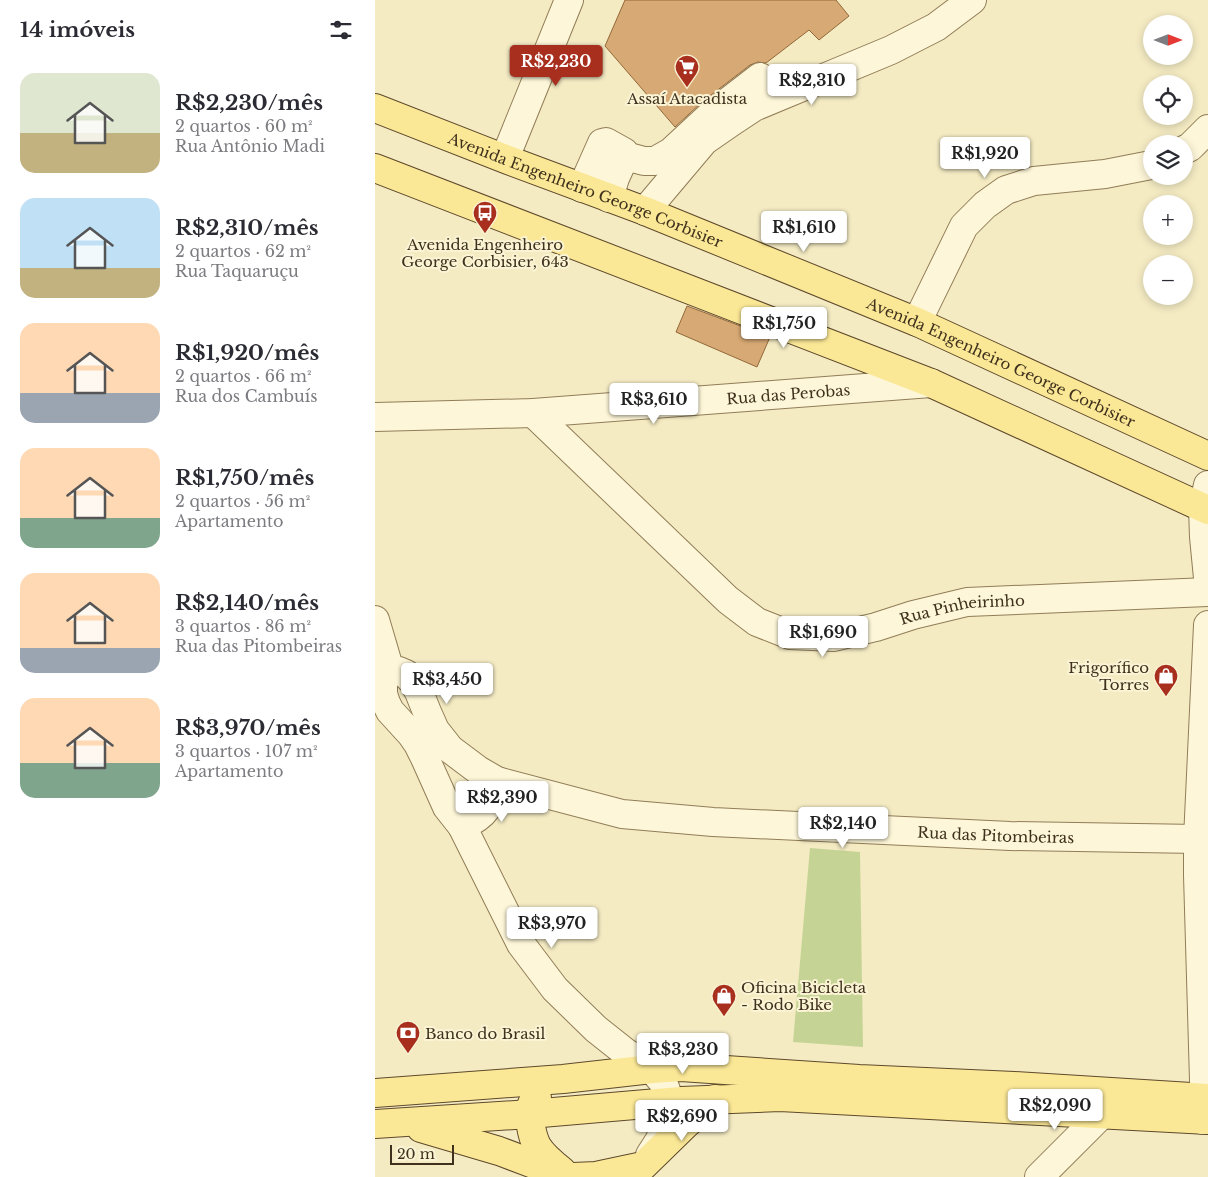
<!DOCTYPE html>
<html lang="pt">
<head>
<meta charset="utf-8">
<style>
  body { margin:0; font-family:"Libre Baskerville",serif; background:#f7f7f7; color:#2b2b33; height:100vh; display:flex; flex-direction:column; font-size:19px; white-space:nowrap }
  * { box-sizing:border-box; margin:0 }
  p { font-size:16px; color:#7c7c81 }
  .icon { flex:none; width:28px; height:28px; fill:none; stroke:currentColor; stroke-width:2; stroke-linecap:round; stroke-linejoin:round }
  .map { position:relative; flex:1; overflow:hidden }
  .side { display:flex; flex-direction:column; background:#fff; width:375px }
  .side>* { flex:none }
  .needle { width:32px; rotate:90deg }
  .tools { position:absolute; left:768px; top:15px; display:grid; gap:10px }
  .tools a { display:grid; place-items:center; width:50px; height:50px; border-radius:50%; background:#fff; box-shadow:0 2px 8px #0003; font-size:25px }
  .scale { position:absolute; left:15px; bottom:12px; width:64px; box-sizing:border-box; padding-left:5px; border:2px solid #3f311d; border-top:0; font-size:14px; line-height:18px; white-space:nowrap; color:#3f311d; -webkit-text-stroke:4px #faf4d4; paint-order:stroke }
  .price { position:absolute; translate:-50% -42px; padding:0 11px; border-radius:5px; background:#fff; color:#222; font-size:16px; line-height:32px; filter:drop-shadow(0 1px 2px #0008) }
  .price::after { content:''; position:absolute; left:50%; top:30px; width:15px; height:11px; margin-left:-8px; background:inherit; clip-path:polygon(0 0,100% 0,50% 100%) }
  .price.selected { background:#a82e1e; color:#fff }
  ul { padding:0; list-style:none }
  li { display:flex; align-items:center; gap:15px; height:125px; padding:0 20px }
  li span { display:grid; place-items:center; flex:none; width:140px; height:100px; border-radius:15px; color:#555 }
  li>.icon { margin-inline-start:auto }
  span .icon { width:60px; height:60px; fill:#fffc; stroke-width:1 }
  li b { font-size:21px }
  h2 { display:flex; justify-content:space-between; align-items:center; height:60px; padding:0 20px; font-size:21px }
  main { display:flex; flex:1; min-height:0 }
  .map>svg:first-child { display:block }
  .green { fill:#c5d495 }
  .building { fill:#d7a974; stroke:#936839 }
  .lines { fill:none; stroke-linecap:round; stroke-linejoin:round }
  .minor-casing { stroke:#917d57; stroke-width:30 }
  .major-casing { stroke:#5e492b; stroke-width:30 }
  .minor { stroke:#fdf6d8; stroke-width:28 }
  .major { stroke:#fbe896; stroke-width:28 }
  .labels { text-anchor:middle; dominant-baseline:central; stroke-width:4; stroke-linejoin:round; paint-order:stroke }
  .poi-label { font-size:15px; fill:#3f311d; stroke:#faf4d4 }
  .street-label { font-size:15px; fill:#3f311d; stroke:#faf4d4 }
</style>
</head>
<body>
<main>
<section class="side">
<h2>14 imóveis<svg class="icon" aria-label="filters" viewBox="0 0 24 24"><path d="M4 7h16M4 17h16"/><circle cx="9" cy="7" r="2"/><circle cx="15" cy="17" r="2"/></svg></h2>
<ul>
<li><span style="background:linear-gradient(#dfe7d0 60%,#c2b280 0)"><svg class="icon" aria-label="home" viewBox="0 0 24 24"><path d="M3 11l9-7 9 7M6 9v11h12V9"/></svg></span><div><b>R$2,230/mês</b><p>2 quartos · 60 m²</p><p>Rua Antônio Madi</p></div></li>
<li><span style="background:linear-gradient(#bfe0f5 70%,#c2b280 0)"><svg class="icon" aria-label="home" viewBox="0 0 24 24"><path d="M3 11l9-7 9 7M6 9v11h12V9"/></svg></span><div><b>R$2,310/mês</b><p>2 quartos · 62 m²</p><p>Rua Taquaruçu</p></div></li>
<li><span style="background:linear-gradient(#ffd9b3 70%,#9aa5b1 0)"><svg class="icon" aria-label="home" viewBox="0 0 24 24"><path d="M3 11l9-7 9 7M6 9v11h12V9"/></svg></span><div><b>R$1,920/mês</b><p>2 quartos · 66 m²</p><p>Rua dos Cambuís</p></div></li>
<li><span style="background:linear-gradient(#ffd9b3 70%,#7fa58c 0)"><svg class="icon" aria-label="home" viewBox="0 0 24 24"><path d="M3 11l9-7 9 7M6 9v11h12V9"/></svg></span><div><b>R$1,750/mês</b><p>2 quartos · 56 m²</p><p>Apartamento</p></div></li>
<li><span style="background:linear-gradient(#ffd9b3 75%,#9aa5b1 0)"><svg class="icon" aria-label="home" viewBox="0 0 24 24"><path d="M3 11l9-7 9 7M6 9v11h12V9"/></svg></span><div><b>R$2,140/mês</b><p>3 quartos · 86 m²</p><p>Rua das Pitombeiras</p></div></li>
<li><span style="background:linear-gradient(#ffd9b3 65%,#7fa58c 0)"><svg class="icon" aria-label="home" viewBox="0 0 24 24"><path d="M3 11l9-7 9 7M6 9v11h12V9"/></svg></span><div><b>R$3,970/mês</b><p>3 quartos · 107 m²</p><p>Apartamento</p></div></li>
</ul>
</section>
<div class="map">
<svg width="833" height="1177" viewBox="0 0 833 1177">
  <rect width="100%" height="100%" fill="#f4ebc3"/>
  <!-- green -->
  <polygon class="green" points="435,848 485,852 488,1047 418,1042"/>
  <!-- building -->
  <g class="building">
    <polygon points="250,0 461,0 474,16 444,40 434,30 391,63 383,62 375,65 327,102 300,127 230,46"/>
    <polygon points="312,306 395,337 382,367 301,332"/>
  </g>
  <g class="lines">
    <defs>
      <g id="minor">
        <polyline points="809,150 815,147 833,129"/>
        <polyline points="250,156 269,161 280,161 296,152 337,114 385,77"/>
        <polyline points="130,158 194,0"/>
        <polyline points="207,188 227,143 231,142 249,152 250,156 240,178 234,198"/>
        <polyline points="270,211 329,141 355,123 379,107 516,50 561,27 597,0"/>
        <polyline points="542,322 589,226 610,205 631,190 659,181 730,174 776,165"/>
        <path id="s1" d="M158,413L353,600L382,622L415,635L459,637L501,627L538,615L592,602L833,592"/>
        <path id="s2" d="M0,417L158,413L556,383"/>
        <polyline points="833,485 828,508 829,537 833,578"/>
        <polyline points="0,620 15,671"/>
        <path id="s3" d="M15,671H24L31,674L39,683L44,692L52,712L60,730L75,749L103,770L122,781L247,814L338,822L635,836L823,839"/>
        <polyline points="15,671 10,677 8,685 8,694 11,703 15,711 36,734 43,744 50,758 72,807 87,826 146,944 180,989 221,1029 250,1052 277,1069 288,1082 292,1093 294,1114 291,1127 284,1141 275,1155"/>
        <path d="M87,826C112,815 115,806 122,781"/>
        <polyline points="828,1120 829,1080 823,875 823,839 833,625"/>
        <polyline points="664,1177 726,1115"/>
      </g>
      <g id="major">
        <path id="s4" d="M0,108L133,160L270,211L542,322L833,456"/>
        <polyline points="0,168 556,383 833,510"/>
        <polyline points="0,1093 188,1079 277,1069 306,1067 484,1079 639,1086 833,1098"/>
        <path d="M162,1098C161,1099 157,1102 157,1104C152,1114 157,1136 162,1146C168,1156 178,1164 187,1171"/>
        <polyline points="0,1124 155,1114 306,1101 405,1097 833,1120"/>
        <polyline points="46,1128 124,1151 193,1177"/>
        <polyline points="198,1177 221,1176 268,1166 310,1125 340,1099"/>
      </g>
    </defs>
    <!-- minor casing -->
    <use href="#minor" class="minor-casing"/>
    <!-- major casing -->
    <use href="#major" class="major-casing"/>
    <!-- minor -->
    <use href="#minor" class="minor"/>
    <!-- major -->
    <use href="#major" class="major"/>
  </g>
  <!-- icons -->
  <defs>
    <symbol id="supermarket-pin" viewBox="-11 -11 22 30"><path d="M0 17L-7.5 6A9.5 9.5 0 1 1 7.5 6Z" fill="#a82e1e" stroke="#faf4d4"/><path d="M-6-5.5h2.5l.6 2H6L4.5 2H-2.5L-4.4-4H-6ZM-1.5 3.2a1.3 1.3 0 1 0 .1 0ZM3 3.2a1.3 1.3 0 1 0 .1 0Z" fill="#fff"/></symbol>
    <symbol id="bus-pin" viewBox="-11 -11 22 30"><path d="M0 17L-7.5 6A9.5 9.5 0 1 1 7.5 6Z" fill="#a82e1e" stroke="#faf4d4"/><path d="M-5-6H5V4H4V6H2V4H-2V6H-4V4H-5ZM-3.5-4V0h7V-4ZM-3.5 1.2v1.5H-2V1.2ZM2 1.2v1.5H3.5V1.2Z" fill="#fff"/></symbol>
    <symbol id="shop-pin" viewBox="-11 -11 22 30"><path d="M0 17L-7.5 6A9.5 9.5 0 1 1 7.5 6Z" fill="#a82e1e" stroke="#faf4d4"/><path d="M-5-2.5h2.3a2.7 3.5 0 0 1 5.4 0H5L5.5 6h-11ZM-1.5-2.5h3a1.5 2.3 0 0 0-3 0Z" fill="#fff"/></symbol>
    <symbol id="bank-pin" viewBox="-11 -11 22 30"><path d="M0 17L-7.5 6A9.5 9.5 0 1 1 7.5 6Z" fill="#a82e1e" stroke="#faf4d4"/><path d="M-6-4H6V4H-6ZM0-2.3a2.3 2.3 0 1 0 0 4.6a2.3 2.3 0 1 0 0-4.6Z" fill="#fff"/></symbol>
  </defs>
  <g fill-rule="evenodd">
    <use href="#supermarket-pin" x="298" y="53" width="28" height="38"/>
    <use href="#bus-pin" x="96" y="199" width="28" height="38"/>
    <use href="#shop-pin" x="777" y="662" width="28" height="38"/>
    <use href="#shop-pin" x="335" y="982" width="28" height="38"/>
    <use href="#bank-pin" x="19" y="1019" width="28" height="38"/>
  </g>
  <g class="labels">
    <!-- poi labels -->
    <g class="poi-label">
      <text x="312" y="98">Assaí Atacadista</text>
      <text x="110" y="244">Avenida Engenheiro<tspan x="110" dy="17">George Corbisier, 643</tspan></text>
      <text x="774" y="667" text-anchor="end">Frigorífico<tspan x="774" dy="17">Torres</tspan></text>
      <text x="366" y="987" text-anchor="start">Oficina Bicicleta<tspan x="366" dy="17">- Rodo Bike</tspan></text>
      <text x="50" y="1033" text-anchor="start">Banco do Brasil</text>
    </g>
    <!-- street labels -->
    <g class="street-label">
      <text stroke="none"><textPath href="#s4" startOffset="226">Avenida Engenheiro George Corbisier</textPath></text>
      <text stroke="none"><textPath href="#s4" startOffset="676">Avenida Engenheiro George Corbisier</textPath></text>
      <text stroke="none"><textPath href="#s2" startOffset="414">Rua das Perobas</textPath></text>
      <text stroke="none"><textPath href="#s1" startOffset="518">Rua Pinheirinho</textPath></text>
      <text stroke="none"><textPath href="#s3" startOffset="665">Rua das Pitombeiras</textPath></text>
    </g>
  </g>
</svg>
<div class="tools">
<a><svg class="needle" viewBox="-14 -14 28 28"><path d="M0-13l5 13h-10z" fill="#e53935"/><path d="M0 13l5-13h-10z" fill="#7c7c81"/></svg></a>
<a><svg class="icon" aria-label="locate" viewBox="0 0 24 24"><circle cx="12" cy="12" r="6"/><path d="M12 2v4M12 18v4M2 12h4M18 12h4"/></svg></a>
<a><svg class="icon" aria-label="layers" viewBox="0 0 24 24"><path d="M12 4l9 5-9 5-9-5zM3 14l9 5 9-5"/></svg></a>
<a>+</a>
<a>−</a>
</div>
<div class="scale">20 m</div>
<b class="price selected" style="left:181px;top:87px">R$2,230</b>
<b class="price" style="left:437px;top:106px">R$2,310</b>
<b class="price" style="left:610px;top:179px">R$1,920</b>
<b class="price" style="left:429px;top:253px">R$1,610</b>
<b class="price" style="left:409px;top:349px">R$1,750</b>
<b class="price" style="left:279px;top:425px">R$3,610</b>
<b class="price" style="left:448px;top:658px">R$1,690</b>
<b class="price" style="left:72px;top:705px">R$3,450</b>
<b class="price" style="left:127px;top:823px">R$2,390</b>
<b class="price" style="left:468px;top:849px">R$2,140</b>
<b class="price" style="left:177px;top:949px">R$3,970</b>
<b class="price" style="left:308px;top:1075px">R$3,230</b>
<b class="price" style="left:680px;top:1131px">R$2,090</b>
<b class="price" style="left:307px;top:1142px">R$2,690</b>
</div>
</main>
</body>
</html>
